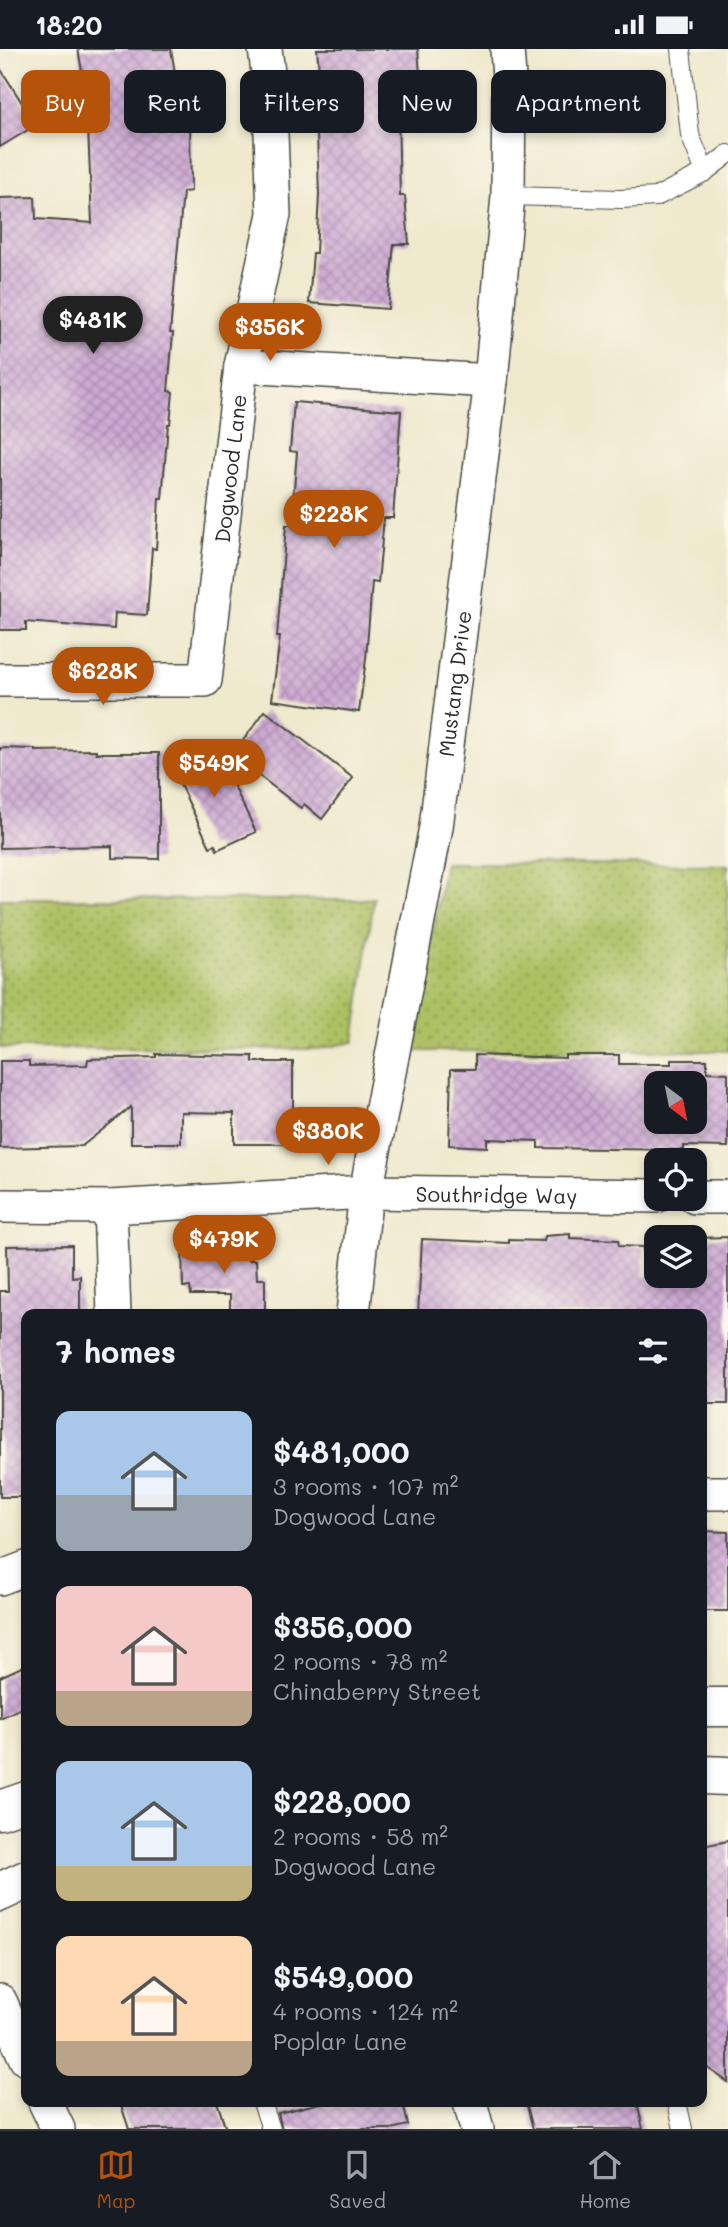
<!DOCTYPE html>
<html lang="en">
<head>
<meta charset="utf-8">
<style>
  body { margin:0; font-family:Mali,sans-serif; background:#20242c; color:#f1f3f6; height:100vh; display:flex; flex-direction:column; font-size:26px; white-space:nowrap }
  * { box-sizing:border-box; margin:0 }
  p { font-size:23px; color:#9ea1a6 }
  .icon { flex:none; width:38px; height:38px; fill:none; stroke:currentColor; stroke-width:2; stroke-linecap:round; stroke-linejoin:round }
  .map { position:relative; flex:1; overflow:hidden }
  .side { position:absolute; left:21px; top:1260px; width:686px; height:798px; display:flex; flex-direction:column; background:#171b24; border-radius:14px; box-shadow:0 4px 10px #0003 }
  .side>* { flex:none }
  .guide { position:absolute; left:21px; top:21px; width:686px; height:63px; display:flex; gap:14px }
  .needle { width:46px; rotate:148deg }
  .buttons { position:absolute; left:644px; top:1022px; display:grid; gap:14px }
  .buttons a { display:grid; place-items:center; width:63px; height:63px; border-radius:14px; background:#171b24; box-shadow:0 4px 10px #0003; font-size:35px }
  .price { position:absolute; translate:-50% -60px; padding:0 16px; border-radius:24px; background:#b45309; color:#fff; font-size:23px; line-height:46px; filter:drop-shadow(0 2px 4px #0008) }
  .price::after { content:''; position:absolute; left:50%; top:42px; width:21px; height:16px; margin-left:-10px; background:inherit; clip-path:polygon(0 0,100% 0,50% 100%) }
  .price.on { background:#222; color:#fff }
  ul { padding:0; list-style:none }
  li { display:flex; align-items:center; gap:21px; height:175px; padding:0 35px }
  li span { display:grid; place-items:center; flex:none; width:196px; height:140px; border-radius:14px; color:#555 }
  li>.icon { margin-inline-start:auto }
  span .icon { width:84px; height:84px; fill:#fffc; stroke-width:1 }
  li b { font-size:30px }
  h2 { display:flex; justify-content:space-between; align-items:center; height:84px; padding:0 35px; font-size:30px }
  .pill { padding:0 24px; border-radius:14px; background:#171b24; box-shadow:0 4px 10px #0003; font-size:24px; line-height:63px }
  .pill.on { background:#b45309; color:#fff }
  .status { display:flex; justify-content:space-between; align-items:center; height:49px; padding:0 35px; background:#171b24; direction:ltr }
  .status svg { height:19px; fill:currentColor }
  .menu { display:flex; justify-content:space-around; align-items:center; height:98px; border-top:2px solid #363941; background:#171b24; font-size:19px; color:#9ea1a6 }
  .menu a { display:grid; justify-items:center; gap:4px }
  .menu .on { color:#b45309 }
  .map>svg:first-child { display:block }
  .grass { fill:url(#grass-dots); stroke:#6c7648; stroke-width:2 }
  .building { fill:url(#building-cross-hatch); fill-rule:evenodd }
  .lines { fill:none; stroke-linecap:round; stroke-linejoin:round }
  .service-casing { stroke:#484843; stroke-width:20 }
  .minor-casing { stroke:#484843; stroke-width:36 }
  .tertiary-casing { stroke:#484843; stroke-width:41 }
  .service { stroke:#fff; stroke-width:18 }
  .minor { stroke:#fff; stroke-width:33 }
  .tertiary { stroke:#fff; stroke-width:38 }
  .labels { text-anchor:middle; dominant-baseline:central; stroke-width:5; stroke-linejoin:round; paint-order:stroke }
  .street-label { font-size:21px; fill:#2b2b2b; stroke:#fbf7ec }
</style>
</head>
<body>
<div class="status"><b>18:20</b><svg viewBox="0 0 49 12"><path d="M0 12V9h3v3zM5 12V6h3v6zM10 12V3h3v9zM15 12V0h3v12zM26 1h20v11H26zM47 4h2v5h-2z"/></svg></div>
<div class="map">
<svg width="728" height="2080" viewBox="0 0 728 2080">
  <defs>
    <pattern id="grass-dots" width="8" height="8" patternUnits="userSpaceOnUse" patternTransform="scale(1.75)"><rect width="8" height="8" fill="#adc064"/><path d="M2 2h.1M6 6h.1" fill="none" stroke="#8d9c53" stroke-width="1.8" stroke-linecap="round"/></pattern>
    <pattern id="building-cross-hatch" width="8" height="8" patternUnits="userSpaceOnUse" patternTransform="scale(1.75)"><rect width="8" height="8" fill="#ceaad4"/><path d="M0 0l8 8M0 8l8-8" fill="none" stroke="#a78bac"/></pattern>
  </defs>
  <rect width="100%" height="100%" fill="#fbf7ec"/>
  <filter id="ink" filterUnits="userSpaceOnUse"><feTurbulence type="fractalNoise" baseFrequency=".0143" numOctaves="2"/><feDisplacementMap in="SourceGraphic" scale="14" xChannelSelector="R" yChannelSelector="G"/><feConvolveMatrix kernelMatrix="1 2 1 2 8 2 1 2 1" color-interpolation-filters="sRGB"/></filter>
  <filter id="wash" filterUnits="userSpaceOnUse"><feTurbulence type="fractalNoise" baseFrequency=".00686" numOctaves="4" result="noise"/><feDisplacementMap in="SourceGraphic" scale="28" xChannelSelector="R" yChannelSelector="G"/><feGaussianBlur stdDeviation="1.57" result="paint"/><feColorMatrix in="noise" values="0 0 0 0 0 0 0 0 0 0 0 0 0 0 0 0 0 1.4 0 .05"/><feComposite in="paint" operator="in"/></filter>
  <g filter="url(#wash)">
    <rect width="100%" height="100%" fill="#efe9ce"/>
    <!-- grass -->
    <g class="grass">
      <polygon points="445,814 728,816 728,1002 412,1002"/>
      <polygon points="374,849 354,993 318,1000 0,999 0,850 353,851"/>
    </g>
    <g id="blocks">
      <!-- building -->
      <g class="building">
        <polygon points="78,0 171,0 175,24 187,23 192,73 190,73 191,142 183,143 170,284 173,284 168,342 173,343 170,375 168,375 162,450 159,450 156,500 152,499 147,566 115,564 114,580 26,573 26,581 0,581 0,149 35,148 36,170 92,174 88,78 82,79 77,34 84,33"/>
        <polygon points="317,0 418,0 423,62 398,64 400,147 405,147 409,195 394,195 388,260 309,254 313,204 316,204 319,146 317,84 325,84"/>
        <polygon points="0,19 36,76 0,98"/>
        <polygon points="294,353 401,362 393,469 384,469 378,534 372,533 366,610 359,663 272,651 280,588 277,588 286,476 291,476 297,403 290,402"/>
        <polygon points="265,662 353,729 322,770 304,755 301,759 232,706"/>
        <polygon points="215,697 256,783 217,801 215,796 210,798 172,719"/>
        <polygon points="0,699 35,700 35,702 96,701 96,704 159,704 159,810 112,809 112,797 0,799"/>
        <polygon points="156,1005 253,1007 253,1013 293,1013 293,1095 234,1095 234,1064 181,1063 181,1094 131,1094 131,1058 82,1097 0,1099 0,1012 29,1012 29,1017 87,1016 88,1010 156,1008"/>
        <path d="M475,1006L565,1009V1006H619V1015H671V1011H707V1023L728,1024V1098L684,1097V1101L538,1099V1092L487,1090V1098L449,1096L451,1020H475ZM656,1034H695V1073H656Z"/>
        <polygon points="570,1185 570,1189 618,1191 619,1197 643,1198 644,1227 695,1227 695,1189 728,1188 728,1355 702,1355 702,1265 638,1265 637,1263 588,1265 418,1265 422,1190 509,1194 509,1191 544,1192 545,1187"/>
        <polygon points="182,1194 248,1194 248,1211 256,1211 257,1230 265,1230 265,1265 230,1265 230,1246 191,1246 190,1238 183,1238"/>
        <polygon points="72,1196 72,1228 80,1227 80,1263 26,1263 26,1448 0,1448 0,1242 8,1242 7,1197"/>
        <polygon points="702,1482 728,1483 728,1562 702,1562"/>
        <polygon points="26,1616 26,1657 0,1669 0,1628"/>
        <polygon points="728,1792 728,2033 702,2015 702,1797"/>
        <polygon points="120,2053 217,2053 226,2080 129,2080"/>
        <polygon points="325,2053 403,2053 408,2076 391,2080 282,2080 278,2064"/>
        <polygon points="526,2053 637,2053 643,2080 533,2080"/>
      </g>
    </g>
  </g>
  <g filter="url(#ink)">
    <use href="#blocks" fill-opacity="0" stroke="#484843" stroke-width="2"/>
    <g class="lines">
      <defs>
        <g id="service">
          <polyline points="681,0 690,86 705,123"/>
          <polyline points="508,147 621,150 656,148 705,123 728,105"/>
          <polyline points="262,2053 271,2080"/>
          <polyline points="677,2053 683,2080"/>
        </g>
        <g id="minor">
          <polyline points="241,317 491,332"/>
          <path id="s1" d="M0,631H205L241,317L274,165L269,31L265,0"/>
          <polyline points="695,1148 728,1148"/>
          <path id="s2" d="M0,1157L110,1158L366,1143L656,1147"/>
          <polyline points="110,1158 114,1265"/>
          <path id="s3" d="M353,1265L366,1143L436,778L491,332L508,147L509,29L507,0"/>
          <polyline points="702,1444 728,1444"/>
          <polyline points="0,1529 26,1519"/>
          <polyline points="0,1952 26,2010"/>
          <polyline points="45,2053 58,2080"/>
          <polyline points="470,2053 477,2080"/>
        </g>
        <g id="tertiary">
          <polyline points="702,1658 728,1658"/>
          <polyline points="702,1726 728,1727"/>
          <polyline points="0,1761 26,1752"/>
          <polyline points="0,1843 26,1831"/>
        </g>
      </defs>
      <!-- service casing -->
      <use href="#service" class="service-casing"/>
      <!-- minor casing -->
      <use href="#minor" class="minor-casing"/>
      <!-- tertiary casing -->
      <use href="#tertiary" class="tertiary-casing"/>
      <!-- service -->
      <use href="#service" class="service"/>
      <!-- minor -->
      <use href="#minor" class="minor"/>
      <!-- tertiary -->
      <use href="#tertiary" class="tertiary"/>
    </g>
  </g>
  <g class="labels">
    <!-- street labels -->
    <g class="street-label">
      <text stroke="none"><textPath href="#s1" startOffset="418">Dogwood Lane</textPath></text>
      <text stroke="none"><textPath href="#s3" startOffset="639">Mustang Drive</textPath></text>
      <text stroke="none"><textPath href="#s2" startOffset="497">Southridge Way</textPath></text>
    </g>
  </g>
</svg>
<div class="buttons">
<a><svg class="needle" viewBox="-14 -14 28 28"><path d="M0-13l5 13h-10z" fill="#e53935"/><path d="M0 13l5-13h-10z" fill="#9ea1a6"/></svg></a>
<a><svg class="icon" aria-label="locate" viewBox="0 0 24 24"><circle cx="12" cy="12" r="6"/><path d="M12 2v4M12 18v4M2 12h4M18 12h4"/></svg></a>
<a><svg class="icon" aria-label="layers" viewBox="0 0 24 24"><path d="M12 4l9 5-9 5-9-5zM3 14l9 5 9-5"/></svg></a>
</div>
<b class="price on" style="left:93px;top:307px">$481K</b>
<b class="price" style="left:270px;top:314px">$356K</b>
<b class="price" style="left:334px;top:501px">$228K</b>
<b class="price" style="left:103px;top:658px">$628K</b>
<b class="price" style="left:214px;top:750px">$549K</b>
<b class="price" style="left:328px;top:1118px">$380K</b>
<b class="price" style="left:224px;top:1226px">$479K</b>
<div class="guide">
<a class="pill on">Buy</a>
<a class="pill">Rent</a>
<a class="pill">Filters</a>
<a class="pill">New</a>
<a class="pill">Apartment</a>
</div>
<section class="side">
<h2>7 homes<svg class="icon" aria-label="filters" viewBox="0 0 24 24"><path d="M4 7h16M4 17h16"/><circle cx="9" cy="7" r="2"/><circle cx="15" cy="17" r="2"/></svg></h2>
<ul>
<li><span style="background:linear-gradient(#a9c7e8 60%,#9aa5b1 0)"><svg class="icon" aria-label="home" viewBox="0 0 24 24"><path d="M3 11l9-7 9 7M6 9v11h12V9"/></svg></span><div><b>$481,000</b><p>3 rooms · 107 m²</p><p>Dogwood Lane</p></div></li>
<li><span style="background:linear-gradient(#f6c9c9 75%,#b9a48a 0)"><svg class="icon" aria-label="home" viewBox="0 0 24 24"><path d="M3 11l9-7 9 7M6 9v11h12V9"/></svg></span><div><b>$356,000</b><p>2 rooms · 78 m²</p><p>Chinaberry Street</p></div></li>
<li><span style="background:linear-gradient(#a9c7e8 75%,#c2b280 0)"><svg class="icon" aria-label="home" viewBox="0 0 24 24"><path d="M3 11l9-7 9 7M6 9v11h12V9"/></svg></span><div><b>$228,000</b><p>2 rooms · 58 m²</p><p>Dogwood Lane</p></div></li>
<li><span style="background:linear-gradient(#ffd9b3 75%,#b9a48a 0)"><svg class="icon" aria-label="home" viewBox="0 0 24 24"><path d="M3 11l9-7 9 7M6 9v11h12V9"/></svg></span><div><b>$549,000</b><p>4 rooms · 124 m²</p><p>Poplar Lane</p></div></li>
</ul>
</section>
</div>
<nav class="menu">
<a class="on"><svg class="icon" aria-label="map" viewBox="0 0 24 24"><path d="M3 6l6-2 6 2 6-2v14l-6 2-6-2-6 2zM9 4v14M15 6v14"/></svg>Map</a>
<a><svg class="icon" aria-label="saved" viewBox="0 0 24 24"><path d="M7 4h10v16l-5-4-5 4z"/></svg>Saved</a>
<a><svg class="icon" aria-label="home" viewBox="0 0 24 24"><path d="M3 11l9-7 9 7M6 9v11h12V9"/></svg>Home</a>
</nav>
</body>
</html>
